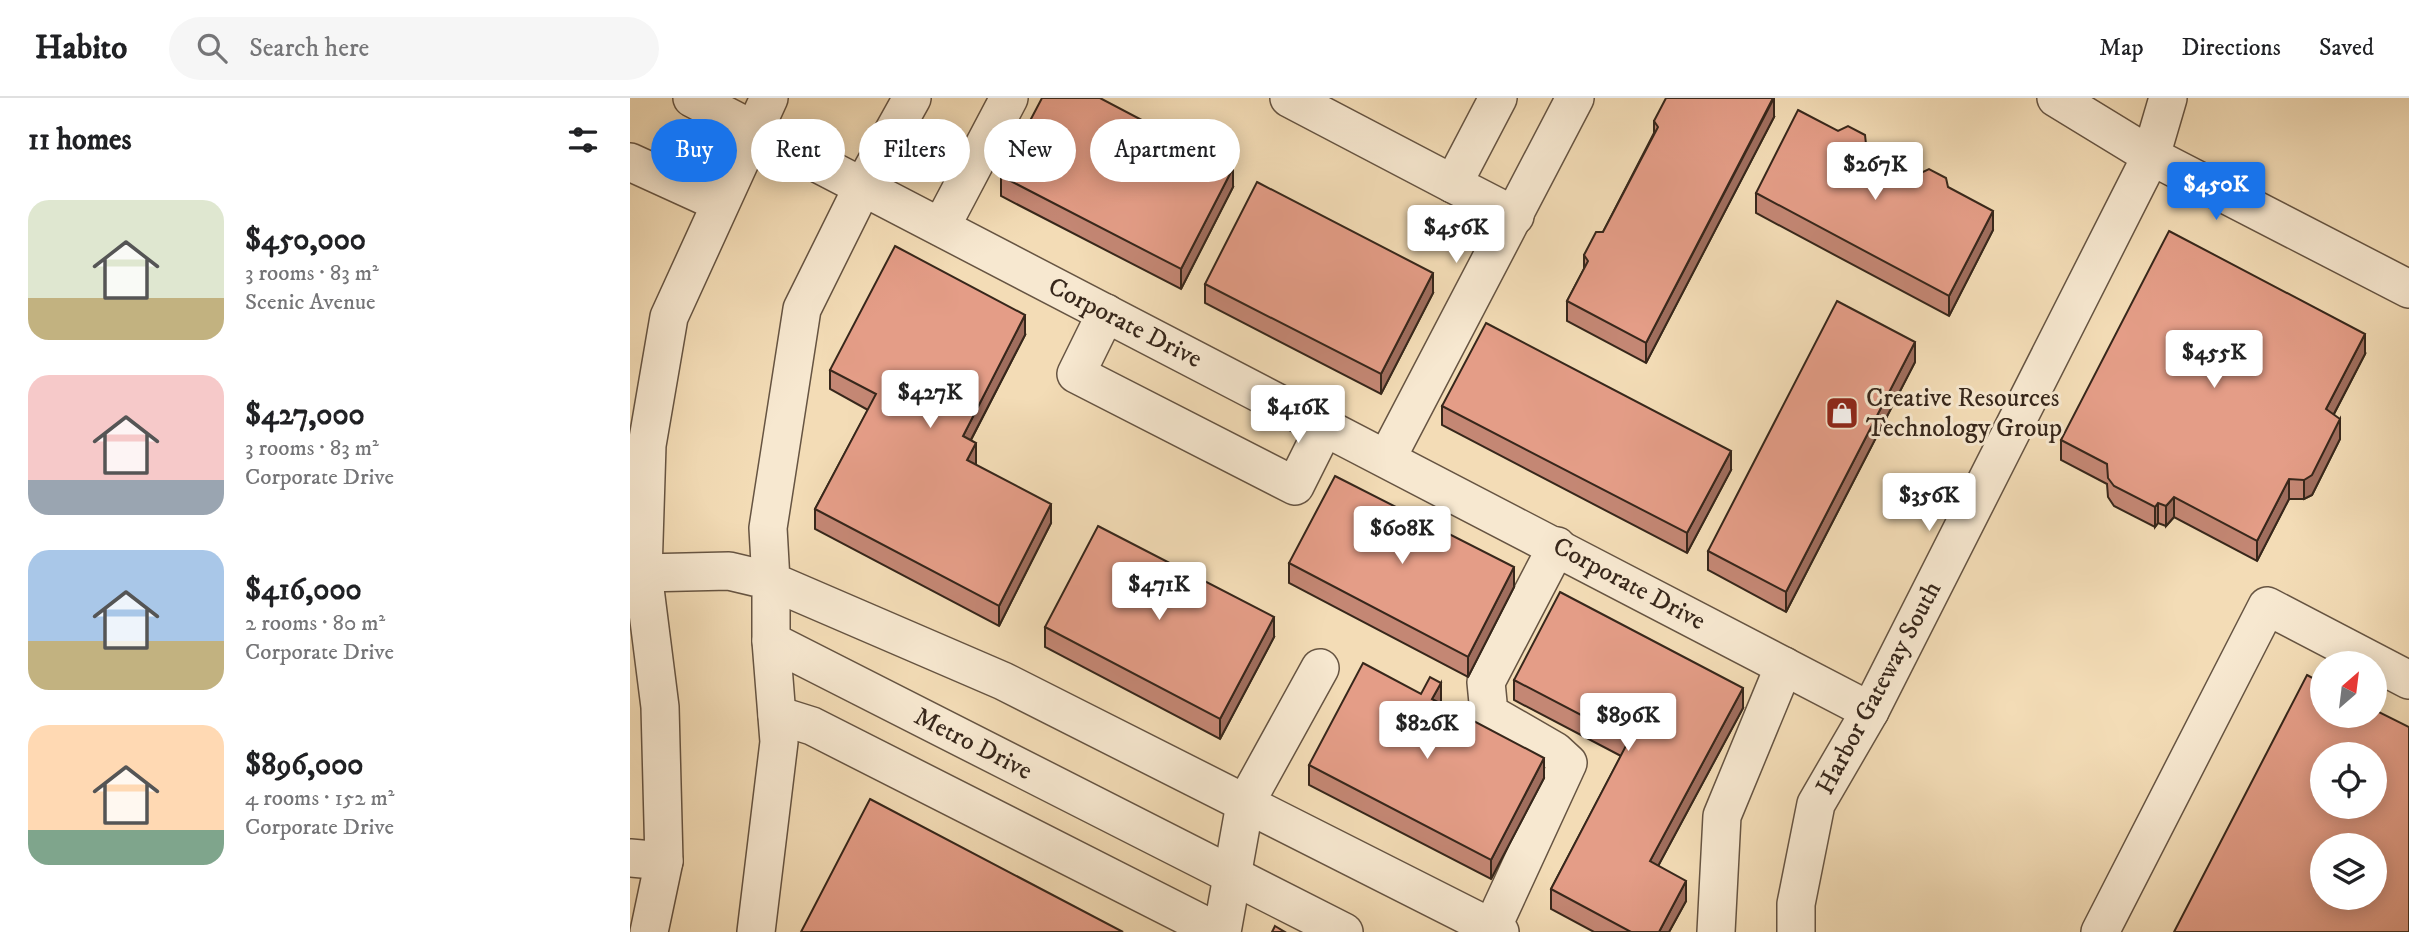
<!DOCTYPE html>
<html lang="en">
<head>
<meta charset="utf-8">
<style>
  body { margin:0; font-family:"IM FELL DW Pica",serif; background:#f6f6f6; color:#202124; height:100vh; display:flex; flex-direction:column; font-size:26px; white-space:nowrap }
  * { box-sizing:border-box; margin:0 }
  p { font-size:23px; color:#757577 }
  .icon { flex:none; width:38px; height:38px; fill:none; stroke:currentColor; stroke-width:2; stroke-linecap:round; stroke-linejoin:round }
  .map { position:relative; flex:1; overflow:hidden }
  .sheet { display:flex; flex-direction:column; background:#fff; width:630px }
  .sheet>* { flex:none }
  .banner { position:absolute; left:21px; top:21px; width:665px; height:63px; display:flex; gap:14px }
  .needle { width:46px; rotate:28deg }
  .tools { position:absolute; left:1680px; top:553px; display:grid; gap:14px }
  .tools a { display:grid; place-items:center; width:77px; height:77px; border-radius:50%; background:#fff; box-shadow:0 4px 18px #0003; font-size:35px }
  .price { position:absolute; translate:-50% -60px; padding:0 16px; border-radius:7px; background:#fff; color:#222; font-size:23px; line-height:46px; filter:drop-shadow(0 2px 4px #0008) }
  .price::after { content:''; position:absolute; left:50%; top:42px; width:21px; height:16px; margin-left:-10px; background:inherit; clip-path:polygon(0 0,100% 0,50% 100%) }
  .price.current { background:#1a73e8; color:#fff }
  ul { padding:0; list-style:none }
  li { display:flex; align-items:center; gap:21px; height:175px; padding:0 28px }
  li span { display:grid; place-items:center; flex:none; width:196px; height:140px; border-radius:21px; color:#555 }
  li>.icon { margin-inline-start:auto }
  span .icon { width:84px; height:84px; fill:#fffc; stroke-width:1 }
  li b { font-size:30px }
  h2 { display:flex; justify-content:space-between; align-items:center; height:84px; padding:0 28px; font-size:30px }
  .pill { padding:0 24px; border-radius:32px; background:#fff; box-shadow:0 4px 18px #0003; font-size:24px; line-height:63px }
  .pill.current { background:#1a73e8; color:#fff }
  header { display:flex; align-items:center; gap:42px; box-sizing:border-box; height:98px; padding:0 35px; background:#fff; border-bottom:2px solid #e0e0e0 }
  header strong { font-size:33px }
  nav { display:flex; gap:38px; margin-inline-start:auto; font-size:24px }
  .search { width:490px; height:63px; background:#f6f6f6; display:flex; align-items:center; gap:18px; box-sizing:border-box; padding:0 24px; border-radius:38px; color:#757577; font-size:26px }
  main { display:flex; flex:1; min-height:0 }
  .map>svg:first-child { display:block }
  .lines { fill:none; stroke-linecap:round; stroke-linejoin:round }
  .minor-casing { stroke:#665442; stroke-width:40 }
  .minor { stroke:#f7e8d0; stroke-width:37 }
  .wall { fill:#c48774; stroke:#37271b; stroke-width:2 }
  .shaded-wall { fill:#a06e5e; stroke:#37271b; stroke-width:2 }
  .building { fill:#e49d87; stroke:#37271b; stroke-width:2; fill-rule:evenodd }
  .labels { text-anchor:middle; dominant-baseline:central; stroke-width:6; stroke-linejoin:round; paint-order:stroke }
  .street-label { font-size:26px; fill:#37271b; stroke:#f7e8d0 }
  .poi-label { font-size:26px; fill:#37271b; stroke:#f7e8d0; text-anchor:start }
</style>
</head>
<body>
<header>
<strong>Habito</strong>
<div class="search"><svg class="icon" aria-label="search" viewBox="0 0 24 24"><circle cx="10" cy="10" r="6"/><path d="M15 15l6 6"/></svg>Search here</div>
<nav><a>Map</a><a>Directions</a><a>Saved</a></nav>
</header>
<main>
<section class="sheet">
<h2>11 homes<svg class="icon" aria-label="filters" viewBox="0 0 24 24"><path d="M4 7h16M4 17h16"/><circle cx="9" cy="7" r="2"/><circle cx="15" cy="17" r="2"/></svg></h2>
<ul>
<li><span style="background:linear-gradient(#dfe7d0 70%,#c2b280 0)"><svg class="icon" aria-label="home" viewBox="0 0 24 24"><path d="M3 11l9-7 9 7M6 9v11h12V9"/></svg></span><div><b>$450,000</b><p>3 rooms · 83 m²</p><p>Scenic Avenue</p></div></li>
<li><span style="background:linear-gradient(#f6c9c9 75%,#9aa5b1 0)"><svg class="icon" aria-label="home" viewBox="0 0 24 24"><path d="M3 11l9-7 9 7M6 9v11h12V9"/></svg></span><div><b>$427,000</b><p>3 rooms · 83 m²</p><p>Corporate Drive</p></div></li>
<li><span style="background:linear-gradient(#a9c7e8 65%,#c2b280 0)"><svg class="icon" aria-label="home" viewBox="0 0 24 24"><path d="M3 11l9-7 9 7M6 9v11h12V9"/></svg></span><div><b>$416,000</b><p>2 rooms · 80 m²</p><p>Corporate Drive</p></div></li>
<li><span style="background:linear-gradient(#ffd9b3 75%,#7fa58c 0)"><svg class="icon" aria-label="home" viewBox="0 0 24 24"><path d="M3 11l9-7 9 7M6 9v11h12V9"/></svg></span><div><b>$896,000</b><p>4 rooms · 152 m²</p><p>Corporate Drive</p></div></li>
</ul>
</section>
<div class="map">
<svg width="1779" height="834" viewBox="0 0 1779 834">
  <rect width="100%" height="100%" fill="#f3dcb6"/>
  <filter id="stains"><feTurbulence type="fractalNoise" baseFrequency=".00286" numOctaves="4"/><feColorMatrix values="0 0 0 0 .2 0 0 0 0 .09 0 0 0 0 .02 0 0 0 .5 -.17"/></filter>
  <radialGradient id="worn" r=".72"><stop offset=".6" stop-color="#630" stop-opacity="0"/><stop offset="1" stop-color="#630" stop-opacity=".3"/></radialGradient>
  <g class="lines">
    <defs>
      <g id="minor">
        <polyline points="62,0 1240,613"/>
        <polyline points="282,0 233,88 172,211 138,430 141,483 373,583 870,834"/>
        <polyline points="659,0 823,86"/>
        <polyline points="868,0 823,86 885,118"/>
        <polyline points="1426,0 1521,58 1779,191"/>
        <polyline points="0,64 90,105"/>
        <polyline points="311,129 379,0"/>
        <polyline points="476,215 446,276 665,388 695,328"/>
        <polyline points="757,360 945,0"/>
        <polyline points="13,475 99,473 141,483 141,543 714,834"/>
        <polyline points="147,617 182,628 588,834"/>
        <polyline points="0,760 34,763"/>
        <polyline points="862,830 938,665 925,653 859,615 856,584 927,448"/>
        <polyline points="19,834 34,763 30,609 13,475 17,347 39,219 139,0"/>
        <polyline points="126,834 149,644 141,543"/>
        <polyline points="592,834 615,706 690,570"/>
        <polyline points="1086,834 1092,718 1154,568"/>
        <polyline points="1166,834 1166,806 1186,706 1240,613 1521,58 1538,0"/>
        <polyline points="1470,834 1637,508 1779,582"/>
      </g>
    </defs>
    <!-- minor casing -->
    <use href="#minor" class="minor-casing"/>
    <!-- minor -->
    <use href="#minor" class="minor"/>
  </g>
  <!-- wall -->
  <g class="wall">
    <polygon points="1144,19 1016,265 937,223 937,203 954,171 954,157 973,134 1024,35 1024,23"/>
    <polygon points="1208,33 1236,46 1318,89 1363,132 1319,218 1126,115 1126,95"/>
    <polygon points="371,78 603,89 551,191 371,98"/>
    <polygon points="575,186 803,195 751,296 575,205"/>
    <polygon points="395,237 341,342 346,365 345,367 421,425 369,528 185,431 185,411 238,312 200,291 200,272"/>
    <polygon points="1735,256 1704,316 1710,341 1682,397 1674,401 1659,401 1627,463 1544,419 1536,428 1528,425 1525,429 1484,408 1478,399 1477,386 1431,362 1431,342"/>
    <polygon points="1285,264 1156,514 1078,472 1078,453"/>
    <polygon points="812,308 1101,372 1057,455 812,327"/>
    <polygon points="659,465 884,489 838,579 659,485"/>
    <polygon points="415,529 644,539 590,641 415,549"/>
    <polygon points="884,582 1113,610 1028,768 1056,803 1039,834 964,834 921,811 921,791 991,658 884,602"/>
    <polygon points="791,596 811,605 810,606 914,680 861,781 679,687 679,667"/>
  </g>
  <!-- shaded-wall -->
  <g class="shaded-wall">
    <polygon points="1144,0 1144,19 1016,265 1016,245"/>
    <polygon points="603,70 603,89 551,191 551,171"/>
    <polygon points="1363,113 1363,132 1319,218 1319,198"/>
    <polygon points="803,175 803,195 751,296 751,276"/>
    <polygon points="395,217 395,237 333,357 333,338"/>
    <polygon points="1735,236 1735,256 1696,331 1696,311"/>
    <polygon points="1285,244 1285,264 1156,514 1156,494"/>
    <polygon points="1710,321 1710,341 1682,397 1674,401 1674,382"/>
    <polygon points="346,345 346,365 337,382 337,362"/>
    <polygon points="1101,353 1101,372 1057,455 1057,435"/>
    <polygon points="1659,381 1659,401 1627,463 1627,443"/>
    <polygon points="1544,399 1544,419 1536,428 1536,408"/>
    <polygon points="1528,405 1528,425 1525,429 1525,409"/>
    <polygon points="421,406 421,425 369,528 369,508"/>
    <polygon points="884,469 884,489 838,579 838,559"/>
    <polygon points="644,519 644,539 590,641 590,621"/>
    <polygon points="811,585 811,605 802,621 802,601"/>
    <polygon points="1113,590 1113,610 1020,783 1020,763"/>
    <polygon points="914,660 914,680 861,781 861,762"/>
    <polygon points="1056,783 1056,803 1039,834 1029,834"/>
  </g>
  <!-- building -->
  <g class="building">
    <polygon points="412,0 470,0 603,70 551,171 371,78"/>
    <polygon points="1036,0 1143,0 1016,245 937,203 958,163 954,157 966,134 973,134 1028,29 1024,23"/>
    <polygon points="1168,12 1208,33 1218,28 1235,37 1236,46 1291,75 1299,71 1316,80 1318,89 1363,113 1319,198 1126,95"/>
    <polygon points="627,84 803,175 751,276 575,186"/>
    <polygon points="1539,133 1735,236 1696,311 1710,321 1682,377 1674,382 1659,381 1627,443 1544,399 1536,408 1528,405 1525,409 1484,388 1478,380 1477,366 1431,342"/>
    <polygon points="265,148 395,217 333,338 346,345 337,362 421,406 369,508 185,411 246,296 200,272"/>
    <polygon points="1207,203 1285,244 1156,494 1078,453"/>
    <polygon points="856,225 1101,353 1057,435 812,308"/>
    <polygon points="705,378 884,469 838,559 659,465"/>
    <polygon points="468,428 644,519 590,621 415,529"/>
    <polygon points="930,494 1113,590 1020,763 1056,783 1029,834 1001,834 921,791 999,642 884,582"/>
    <polygon points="733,565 791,596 800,579 811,585 802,601 914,660 861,762 679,667"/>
    <path d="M1677,577L1692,585V618H1745V612L1779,629V834H1544ZM1692,656H1745V709H1692ZM1692,747H1745V800H1692Z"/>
    <polygon points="240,701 493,834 171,834"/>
    <polygon points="645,828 655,834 642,834"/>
  </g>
  <!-- icons -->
  <defs>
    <symbol id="shop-square" viewBox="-11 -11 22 22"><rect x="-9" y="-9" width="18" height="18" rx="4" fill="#8f2418" stroke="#f7e8d0"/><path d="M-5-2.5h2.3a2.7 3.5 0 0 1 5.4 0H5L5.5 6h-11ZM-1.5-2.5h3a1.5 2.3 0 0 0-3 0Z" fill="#fff"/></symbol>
  </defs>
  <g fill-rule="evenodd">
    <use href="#shop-square" x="1193" y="296" width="38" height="38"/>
  </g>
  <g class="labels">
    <!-- street labels -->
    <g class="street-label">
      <text transform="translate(495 225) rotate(27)">Corporate Drive</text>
      <text transform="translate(999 486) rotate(28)">Corporate Drive</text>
      <text transform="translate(1249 590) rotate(-62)">Harbor Gateway South</text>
      <text transform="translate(343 646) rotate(27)">Metro Drive</text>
    </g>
    <!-- poi labels -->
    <g class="poi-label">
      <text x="1236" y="300">Creative Resources<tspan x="1236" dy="30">Technology Group</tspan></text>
    </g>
  </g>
  <rect width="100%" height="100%" filter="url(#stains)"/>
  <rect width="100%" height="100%" fill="url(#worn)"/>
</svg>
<div class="tools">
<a><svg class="needle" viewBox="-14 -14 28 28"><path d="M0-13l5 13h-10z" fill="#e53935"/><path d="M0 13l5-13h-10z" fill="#757577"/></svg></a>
<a><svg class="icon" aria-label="locate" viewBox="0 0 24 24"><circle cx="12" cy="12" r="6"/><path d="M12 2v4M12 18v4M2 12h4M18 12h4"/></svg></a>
<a><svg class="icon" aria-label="layers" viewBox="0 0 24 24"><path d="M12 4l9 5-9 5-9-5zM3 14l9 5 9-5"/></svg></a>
</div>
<b class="price" style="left:1245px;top:104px">$267K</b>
<b class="price current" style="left:1586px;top:124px">$450K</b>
<b class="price" style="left:826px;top:167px">$456K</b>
<b class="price" style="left:1584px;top:292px">$455K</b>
<b class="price" style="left:300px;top:332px">$427K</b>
<b class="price" style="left:668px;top:347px">$416K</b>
<b class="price" style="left:1299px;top:435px">$356K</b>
<b class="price" style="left:772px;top:468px">$608K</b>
<b class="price" style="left:529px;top:524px">$471K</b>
<b class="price" style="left:998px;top:655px">$896K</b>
<b class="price" style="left:797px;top:663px">$826K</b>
<div class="banner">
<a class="pill current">Buy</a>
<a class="pill">Rent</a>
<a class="pill">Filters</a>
<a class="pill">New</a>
<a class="pill">Apartment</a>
</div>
</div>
</main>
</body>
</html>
